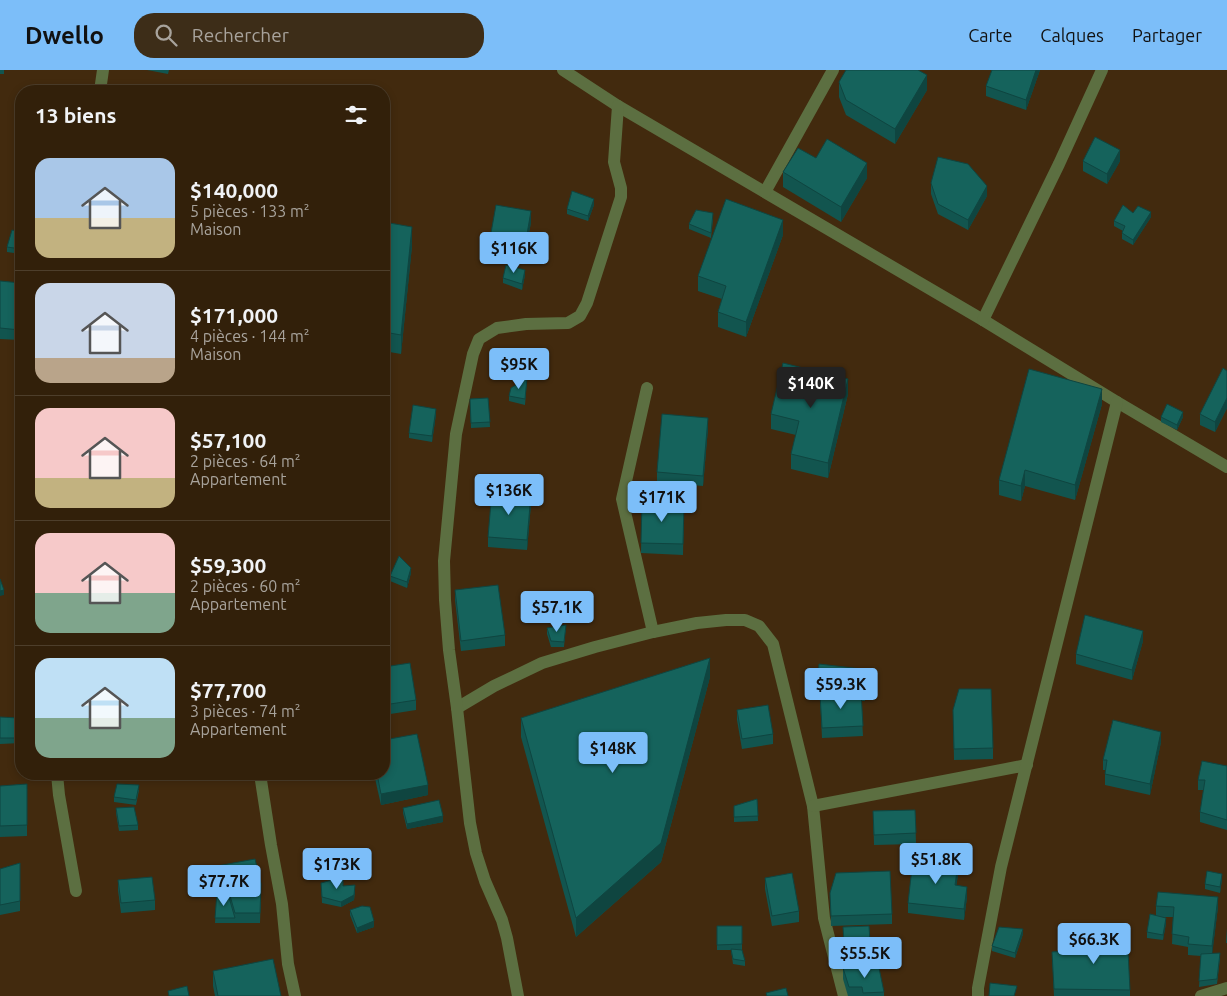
<!DOCTYPE html>
<html lang="fr">
<head>
<meta charset="utf-8">
<style>
  body { margin:0; font-family:Ubuntu,sans-serif; background:#3d2d18; color:#f1f3f6; height:100vh; display:flex; flex-direction:column; font-size:19px; white-space:nowrap }
  * { box-sizing:border-box; margin:0 }
  p { font-size:16px; color:#a8a39c }
  .icon { flex:none; width:28px; height:28px; fill:none; stroke:currentColor; stroke-width:2; stroke-linecap:round; stroke-linejoin:round }
  .map { position:relative; flex:1; overflow:hidden }
  .drawer { position:absolute; left:15px; top:15px; width:375px; height:695px; display:flex; flex-direction:column; background:#32200a; border-radius:20px; box-shadow:0 2px 8px #0003,0 0 0 1px #4d3e2b }
  .drawer>* { flex:none }
  .price { position:absolute; translate:-50% -42px; padding:0 11px; border-radius:5px; background:#7cbef9; color:#111; font-size:16px; line-height:32px; filter:drop-shadow(0 1px 2px #0008) }
  .price::after { content:''; position:absolute; left:50%; top:30px; width:15px; height:11px; margin-left:-8px; background:inherit; clip-path:polygon(0 0,100% 0,50% 100%) }
  .price.selected { background:#222; color:#fff }
  ul { padding:0; list-style:none }
  li { display:flex; align-items:center; gap:15px; height:125px; padding:0 20px }
  li+li { border-top:1px solid #4d3e2b }
  li span { display:grid; place-items:center; flex:none; width:140px; height:100px; border-radius:15px; color:#555 }
  li>.icon { margin-inline-start:auto }
  span .icon { width:60px; height:60px; fill:#fffc; stroke-width:1 }
  li b { font-size:21px }
  h2 { display:flex; justify-content:space-between; align-items:center; height:60px; padding:0 20px; font-size:21px }
  header { display:flex; align-items:center; gap:30px; box-sizing:border-box; height:70px; padding:0 25px; background:#7cbef9; color:#111 }
  header strong { font-size:24px }
  nav { display:flex; gap:28px; margin-inline-start:auto; font-size:18px }
  .search { width:350px; height:45px; background:#3d2d18; display:flex; align-items:center; gap:12px; box-sizing:border-box; padding:0 18px; border-radius:20px; color:#a8a39c; font-size:19px }
  .map>svg:first-child { display:block }
  .lines { fill:none; stroke-linecap:round; stroke-linejoin:round }
  .minor { stroke:#5c6f41; stroke-width:12 }
  .wall { fill:#12554f }
  .shaded-wall { fill:#0f4540 }
  .building { fill:#15635c; stroke:#0f4540 }
</style>
</head>
<body>
<header>
<strong>Dwello</strong>
<div class="search"><svg class="icon" aria-label="search" viewBox="0 0 24 24"><circle cx="10" cy="10" r="6"/><path d="M15 15l6 6"/></svg>Rechercher</div>
<nav><a>Carte</a><a>Calques</a><a>Partager</a></nav>
</header>
<div class="map">
<svg width="1227" height="926" viewBox="0 0 1227 926">
  <rect width="100%" height="100%" fill="#422a0e"/>
  <g class="lines">
    <!-- minor -->
    <g class="minor">
      <polyline points="563,0 618,36 983,250 1117,332 1227,397"/>
      <polyline points="100,21 103,0"/>
      <polyline points="765,122 833,0"/>
      <polyline points="983,250 1059,94 1102,0"/>
      <polyline points="647,318 622,429 653,562"/>
      <polyline points="457,638 494,616 542,593 595,577 653,562 697,553 726,550 745,550 759,556 773,574 813,736 824,848 844,926"/>
      <polyline points="57,704 59,725 76,821"/>
      <polyline points="260,704 271,775 282,834 288,894 295,926"/>
      <polyline points="813,736 1027,695"/>
      <polyline points="518,926 507,868 502,850 485,811 476,783 470,753 457,638 449,580 445,530 444,491 456,364 473,284 479,269 497,258 526,254 568,253 580,246 587,233 621,127 621,118 614,92 618,36"/>
      <polyline points="978,926 978,918 1001,797 1117,332"/>
      <polyline points="1201,926 1227,918"/>
    </g>
  </g>
  <!-- wall -->
  <g class="wall">
    <rect x="0" y="0" width="4" height="4"/>
    <polygon points="147,0 169,0 168,4"/>
    <polygon points="992,0 1040,0 1026,40 986,26 986,16"/>
    <polygon points="839,12 927,20 895,74 846,45 839,27"/>
    <polygon points="816,88 867,108 841,152 783,117 783,102"/>
    <polygon points="1083,91 1120,91 1107,114 1083,101"/>
    <polygon points="21,101 21,130 16,127 16,122"/>
    <polygon points="931,113 987,126 968,160 938,144 931,124"/>
    <polygon points="594,135 588,151 567,144 567,139"/>
    <polygon points="1133,143 1151,147 1133,175 1122,169 1122,163 1123,161 1114,156 1114,151"/>
    <polygon points="713,149 711,168 689,159 689,154"/>
    <polygon points="384,152 412,176 401,284 384,281"/>
    <polygon points="531,152 526,180 491,173 491,163"/>
    <polygon points="21,162 21,184 7,182 7,177"/>
    <polygon points="783,165 746,267 718,257 718,242 722,229 698,221 698,206"/>
    <polygon points="525,205 522,220 503,213 503,208"/>
    <polygon points="0,211 21,213 20,270 0,269"/>
    <polygon points="1227,301 1227,338 1215,362 1200,355 1200,344"/>
    <polygon points="527,308 525,335 509,331 509,326"/>
    <polygon points="848,324 828,408 791,399 791,384 796,365 771,359 771,344"/>
    <polygon points="488,328 490,357 471,358 470,329"/>
    <polygon points="1102,334 1075,430 1025,416 1021,431 999,425 999,410"/>
    <polygon points="436,344 432,372 409,368 409,363"/>
    <polygon points="1161,347 1183,347 1177,360 1161,352"/>
    <polygon points="708,358 703,416 657,412 657,402"/>
    <polygon points="15,371 21,373 21,393 15,393"/>
    <polygon points="642,432 684,434 683,485 641,483"/>
    <polygon points="531,434 527,480 488,477 488,467"/>
    <polygon points="411,503 407,518 390,511 390,506"/>
    <polygon points="455,520 505,565 505,576 461,581 455,530"/>
    <polygon points="566,555 564,577 551,577 547,564 547,558"/>
    <polygon points="1143,571 1132,610 1076,594 1076,584"/>
    <polygon points="384,597 416,630 416,640 384,645"/>
    <polygon points="710,607 661,792 576,867 521,667 521,648"/>
    <polygon points="817,615 865,621 865,631 861,631 863,666 822,668 820,626 817,625"/>
    <polygon points="737,640 773,664 773,674 742,679 737,650"/>
    <polygon points="953,640 993,678 993,689 954,690"/>
    <polygon points="0,647 21,662 21,673 0,674"/>
    <polygon points="1161,672 1150,725 1105,715 1105,700 1103,700 1103,690"/>
    <polygon points="1227,696 1227,760 1200,752 1200,742 1204,720 1198,720 1198,710"/>
    <polygon points="120,704 145,704 145,707 120,706"/>
    <polygon points="374,704 384,704 428,725 381,735"/>
    <polygon points="27,714 27,766 0,767 0,716"/>
    <polygon points="139,720 136,735 114,732 114,727"/>
    <polygon points="757,729 758,751 734,752 734,736"/>
    <polygon points="116,738 138,755 138,760 119,761 116,743"/>
    <polygon points="403,738 443,752 407,759 403,743"/>
    <polygon points="915,740 916,774 874,775 873,741"/>
    <polygon points="20,793 20,841 0,845 0,799"/>
    <polygon points="217,796 261,825 260,853 215,853 217,824"/>
    <polygon points="958,805 956,816 967,827 964,850 908,843 908,833"/>
    <polygon points="765,808 799,841 799,852 772,856 765,819"/>
    <polygon points="1222,809 1220,823 1205,819 1205,814"/>
    <polygon points="118,810 155,830 155,840 121,843 118,820"/>
    <polygon points="321,813 343,816 355,821 354,830 341,837 322,833"/>
    <polygon points="830,823 892,844 892,854 831,856"/>
    <polygon points="1156,836 1218,837 1212,883 1220,888 1217,914 1199,917 1201,886 1188,885 1188,877 1172,874 1173,847 1161,847 1166,853 1163,870 1147,868 1147,862 1156,846"/>
    <polygon points="350,840 374,857 357,863 350,845"/>
    <polygon points="717,856 742,856 742,880 738,880 745,891 745,896 733,894 731,880 717,880"/>
    <polygon points="869,856 870,877 844,878 843,857"/>
    <polygon points="1227,858 1227,873 1226,873"/>
    <polygon points="1023,864 1015,888 992,881 992,876"/>
    <polygon points="1076,872 1130,920 1130,926 1054,926 1052,882 1076,880"/>
    <polygon points="843,898 884,922 884,926 848,926 843,909"/>
    <polygon points="213,901 281,926 215,926 213,916"/>
  </g>
  <!-- shaded-wall -->
  <g class="shaded-wall">
    <polygon points="1036,0 1040,0 1026,40 1026,30"/>
    <polygon points="927,5 927,20 895,74 895,59"/>
    <polygon points="1120,80 1120,91 1107,114 1107,104"/>
    <polygon points="867,93 867,108 841,152 841,137"/>
    <polygon points="987,116 987,126 968,160 968,150"/>
    <polygon points="594,129 594,135 588,151 588,146"/>
    <polygon points="531,141 531,152 526,180 526,170"/>
    <polygon points="1151,142 1151,147 1133,175 1133,170"/>
    <polygon points="783,150 783,165 746,267 746,252"/>
    <polygon points="412,157 412,176 401,284 401,265"/>
    <polygon points="525,200 525,205 522,220 522,214"/>
    <polygon points="21,242 21,252 20,270 20,260"/>
    <polygon points="848,309 848,324 828,408 828,393"/>
    <polygon points="1102,319 1102,334 1075,430 1075,415"/>
    <polygon points="1227,328 1227,338 1215,362 1215,352"/>
    <polygon points="436,339 436,344 432,372 432,366"/>
    <polygon points="1183,342 1183,347 1177,360 1177,355"/>
    <polygon points="708,348 708,358 703,416 703,406"/>
    <polygon points="1025,400 1025,416 1021,431 1021,416"/>
    <polygon points="531,424 531,434 527,480 527,470"/>
    <polygon points="411,498 411,503 407,518 407,512"/>
    <polygon points="4,520 4,525 0,526 0,521"/>
    <polygon points="1143,561 1143,571 1132,610 1132,600"/>
    <polygon points="710,588 710,607 661,792 576,867 576,848"/>
    <polygon points="1161,662 1161,672 1150,725 1150,714"/>
    <polygon points="428,715 428,725 381,735 381,724"/>
    <polygon points="443,746 443,752 407,759 407,754"/>
    <polygon points="958,794 958,805 955,826 955,815"/>
    <polygon points="1222,804 1222,809 1220,823 1220,817"/>
    <polygon points="355,815 354,830 341,837 341,832"/>
    <polygon points="967,817 967,827 964,850 964,839"/>
    <polygon points="1218,827 1218,837 1212,886 1212,876"/>
    <polygon points="1166,848 1166,853 1163,870 1163,865"/>
    <polygon points="374,851 374,857 357,863 357,858"/>
    <polygon points="1023,859 1023,864 1015,888 1015,883"/>
  </g>
  <!-- building -->
  <g class="building">
    <polygon points="846,0 918,0 927,5 895,59 846,30 839,12"/>
    <polygon points="992,0 1036,0 1026,30 986,16"/>
    <polygon points="1095,67 1120,80 1107,104 1083,91"/>
    <polygon points="827,69 867,93 841,137 783,102 798,78 816,88"/>
    <polygon points="938,87 968,94 987,116 968,150 938,134 931,113"/>
    <polygon points="21,101 21,125 16,122"/>
    <polygon points="572,121 594,129 588,146 567,139"/>
    <polygon points="726,129 783,150 746,252 718,242 726,216 698,206"/>
    <polygon points="496,135 531,141 526,170 491,163"/>
    <polygon points="1123,135 1133,143 1138,136 1151,142 1133,170 1122,163 1125,156 1114,151"/>
    <polygon points="696,140 713,143 711,163 689,154"/>
    <polygon points="384,152 412,157 401,265 384,262"/>
    <polygon points="12,160 21,162 21,179 7,177"/>
    <polygon points="506,195 525,200 522,214 503,208"/>
    <polygon points="0,211 21,213 21,242 20,260 0,258"/>
    <polygon points="783,293 848,309 828,393 791,384 799,351 771,344"/>
    <polygon points="1223,298 1227,301 1227,328 1215,352 1200,344"/>
    <polygon points="1029,299 1102,319 1075,415 1025,400 1021,416 999,410"/>
    <polygon points="527,308 525,329 509,326 511,318"/>
    <polygon points="488,328 490,352 471,353 470,329"/>
    <polygon points="1167,334 1183,342 1177,355 1161,347"/>
    <polygon points="413,335 436,339 432,366 409,363"/>
    <polygon points="662,344 708,348 703,406 657,402"/>
    <polygon points="15,371 21,373 21,388 15,388"/>
    <polygon points="492,421 531,424 527,470 488,467"/>
    <polygon points="642,432 684,434 683,474 641,473"/>
    <polygon points="399,486 411,498 407,512 390,506"/>
    <polygon points="0,509 4,520 0,521"/>
    <polygon points="498,515 505,565 461,571 455,520"/>
    <polygon points="1085,545 1143,561 1132,600 1076,584"/>
    <polygon points="566,555 564,572 551,571 547,558"/>
    <polygon points="710,588 661,773 576,848 521,648"/>
    <polygon points="410,593 416,630 384,635 384,597"/>
    <polygon points="819,594 862,599 865,621 817,615"/>
    <polygon points="959,619 991,619 993,678 954,679 953,640"/>
    <polygon points="861,622 863,656 822,658 820,624"/>
    <polygon points="768,635 773,664 742,669 737,640"/>
    <polygon points="0,647 19,648 21,668 0,668"/>
    <polygon points="1113,650 1161,662 1150,714 1105,704 1107,690 1103,690"/>
    <polygon points="417,664 428,715 381,724 377,704 384,704 384,670"/>
    <polygon points="1202,691 1227,696 1227,750 1200,742 1205,710 1198,710"/>
    <polygon points="27,714 27,755 0,756 0,716"/>
    <polygon points="117,714 139,715 136,730 114,727"/>
    <polygon points="757,729 758,746 734,747 734,736"/>
    <polygon points="439,730 443,746 407,754 403,738"/>
    <polygon points="134,737 138,755 119,756 116,738"/>
    <polygon points="915,740 916,763 874,765 873,741"/>
    <polygon points="255,789 261,814 260,843 235,843 228,819 217,818 217,796"/>
    <polygon points="913,789 958,794 955,815 967,817 964,839 908,833"/>
    <polygon points="20,793 20,831 0,835 0,799"/>
    <polygon points="890,801 892,844 831,846 830,823 836,803"/>
    <polygon points="1207,801 1222,804 1220,817 1205,814"/>
    <polygon points="792,803 799,841 772,846 765,808"/>
    <polygon points="152,807 155,830 121,833 118,810"/>
    <polygon points="343,807 343,816 355,815 354,825 341,832 322,827 321,813"/>
    <polygon points="1158,822 1218,827 1212,876 1188,874 1189,867 1172,864 1174,837 1156,836"/>
    <polygon points="217,823 228,824 235,848 215,848"/>
    <polygon points="362,836 370,837 374,851 357,858 350,840"/>
    <polygon points="1150,844 1166,848 1163,865 1147,862"/>
    <polygon points="717,856 742,856 742,874 717,875"/>
    <polygon points="869,856 870,872 844,873 843,857"/>
    <polygon points="999,857 1023,859 1015,883 992,876"/>
    <polygon points="1127,862 1130,920 1054,919 1052,882 1077,880 1076,872"/>
    <polygon points="731,879 742,880 745,891 733,889"/>
    <polygon points="1220,883 1217,909 1199,911 1201,884"/>
    <polygon points="273,889 281,926 218,926 213,901"/>
    <polygon points="843,898 879,898 884,922 863,923 862,917 849,917"/>
    <polygon points="990,913 1017,916 1014,926 989,926"/>
    <polygon points="187,916 189,926 169,926 168,921"/>
    <polygon points="786,918 788,926 767,926 766,923"/>
  </g>
</svg>
<b class="price" style="left:514px;top:204px">$116K</b>
<b class="price" style="left:519px;top:320px">$95K</b>
<b class="price selected" style="left:811px;top:339px">$140K</b>
<b class="price" style="left:509px;top:446px">$136K</b>
<b class="price" style="left:662px;top:453px">$171K</b>
<b class="price" style="left:557px;top:563px">$57.1K</b>
<b class="price" style="left:841px;top:640px">$59.3K</b>
<b class="price" style="left:613px;top:704px">$148K</b>
<b class="price" style="left:936px;top:815px">$51.8K</b>
<b class="price" style="left:337px;top:820px">$173K</b>
<b class="price" style="left:224px;top:837px">$77.7K</b>
<b class="price" style="left:1094px;top:895px">$66.3K</b>
<b class="price" style="left:865px;top:909px">$55.5K</b>
<section class="drawer">
<h2>13 biens<svg class="icon" aria-label="filters" viewBox="0 0 24 24"><path d="M4 7h16M4 17h16"/><circle cx="9" cy="7" r="2"/><circle cx="15" cy="17" r="2"/></svg></h2>
<ul>
<li><span style="background:linear-gradient(#a9c7e8 60%,#c2b280 0)"><svg class="icon" aria-label="home" viewBox="0 0 24 24"><path d="M3 11l9-7 9 7M6 9v11h12V9"/></svg></span><div><b>$140,000</b><p>5 pièces · 133 m²</p><p>Maison</p></div></li>
<li><span style="background:linear-gradient(#c9d6e8 75%,#b9a48a 0)"><svg class="icon" aria-label="home" viewBox="0 0 24 24"><path d="M3 11l9-7 9 7M6 9v11h12V9"/></svg></span><div><b>$171,000</b><p>4 pièces · 144 m²</p><p>Maison</p></div></li>
<li><span style="background:linear-gradient(#f6c9c9 70%,#c2b280 0)"><svg class="icon" aria-label="home" viewBox="0 0 24 24"><path d="M3 11l9-7 9 7M6 9v11h12V9"/></svg></span><div><b>$57,100</b><p>2 pièces · 64 m²</p><p>Appartement</p></div></li>
<li><span style="background:linear-gradient(#f6c9c9 60%,#7fa58c 0)"><svg class="icon" aria-label="home" viewBox="0 0 24 24"><path d="M3 11l9-7 9 7M6 9v11h12V9"/></svg></span><div><b>$59,300</b><p>2 pièces · 60 m²</p><p>Appartement</p></div></li>
<li><span style="background:linear-gradient(#bfe0f5 60%,#7fa58c 0)"><svg class="icon" aria-label="home" viewBox="0 0 24 24"><path d="M3 11l9-7 9 7M6 9v11h12V9"/></svg></span><div><b>$77,700</b><p>3 pièces · 74 m²</p><p>Appartement</p></div></li>
</ul>
</section>
</div>
</body>
</html>
